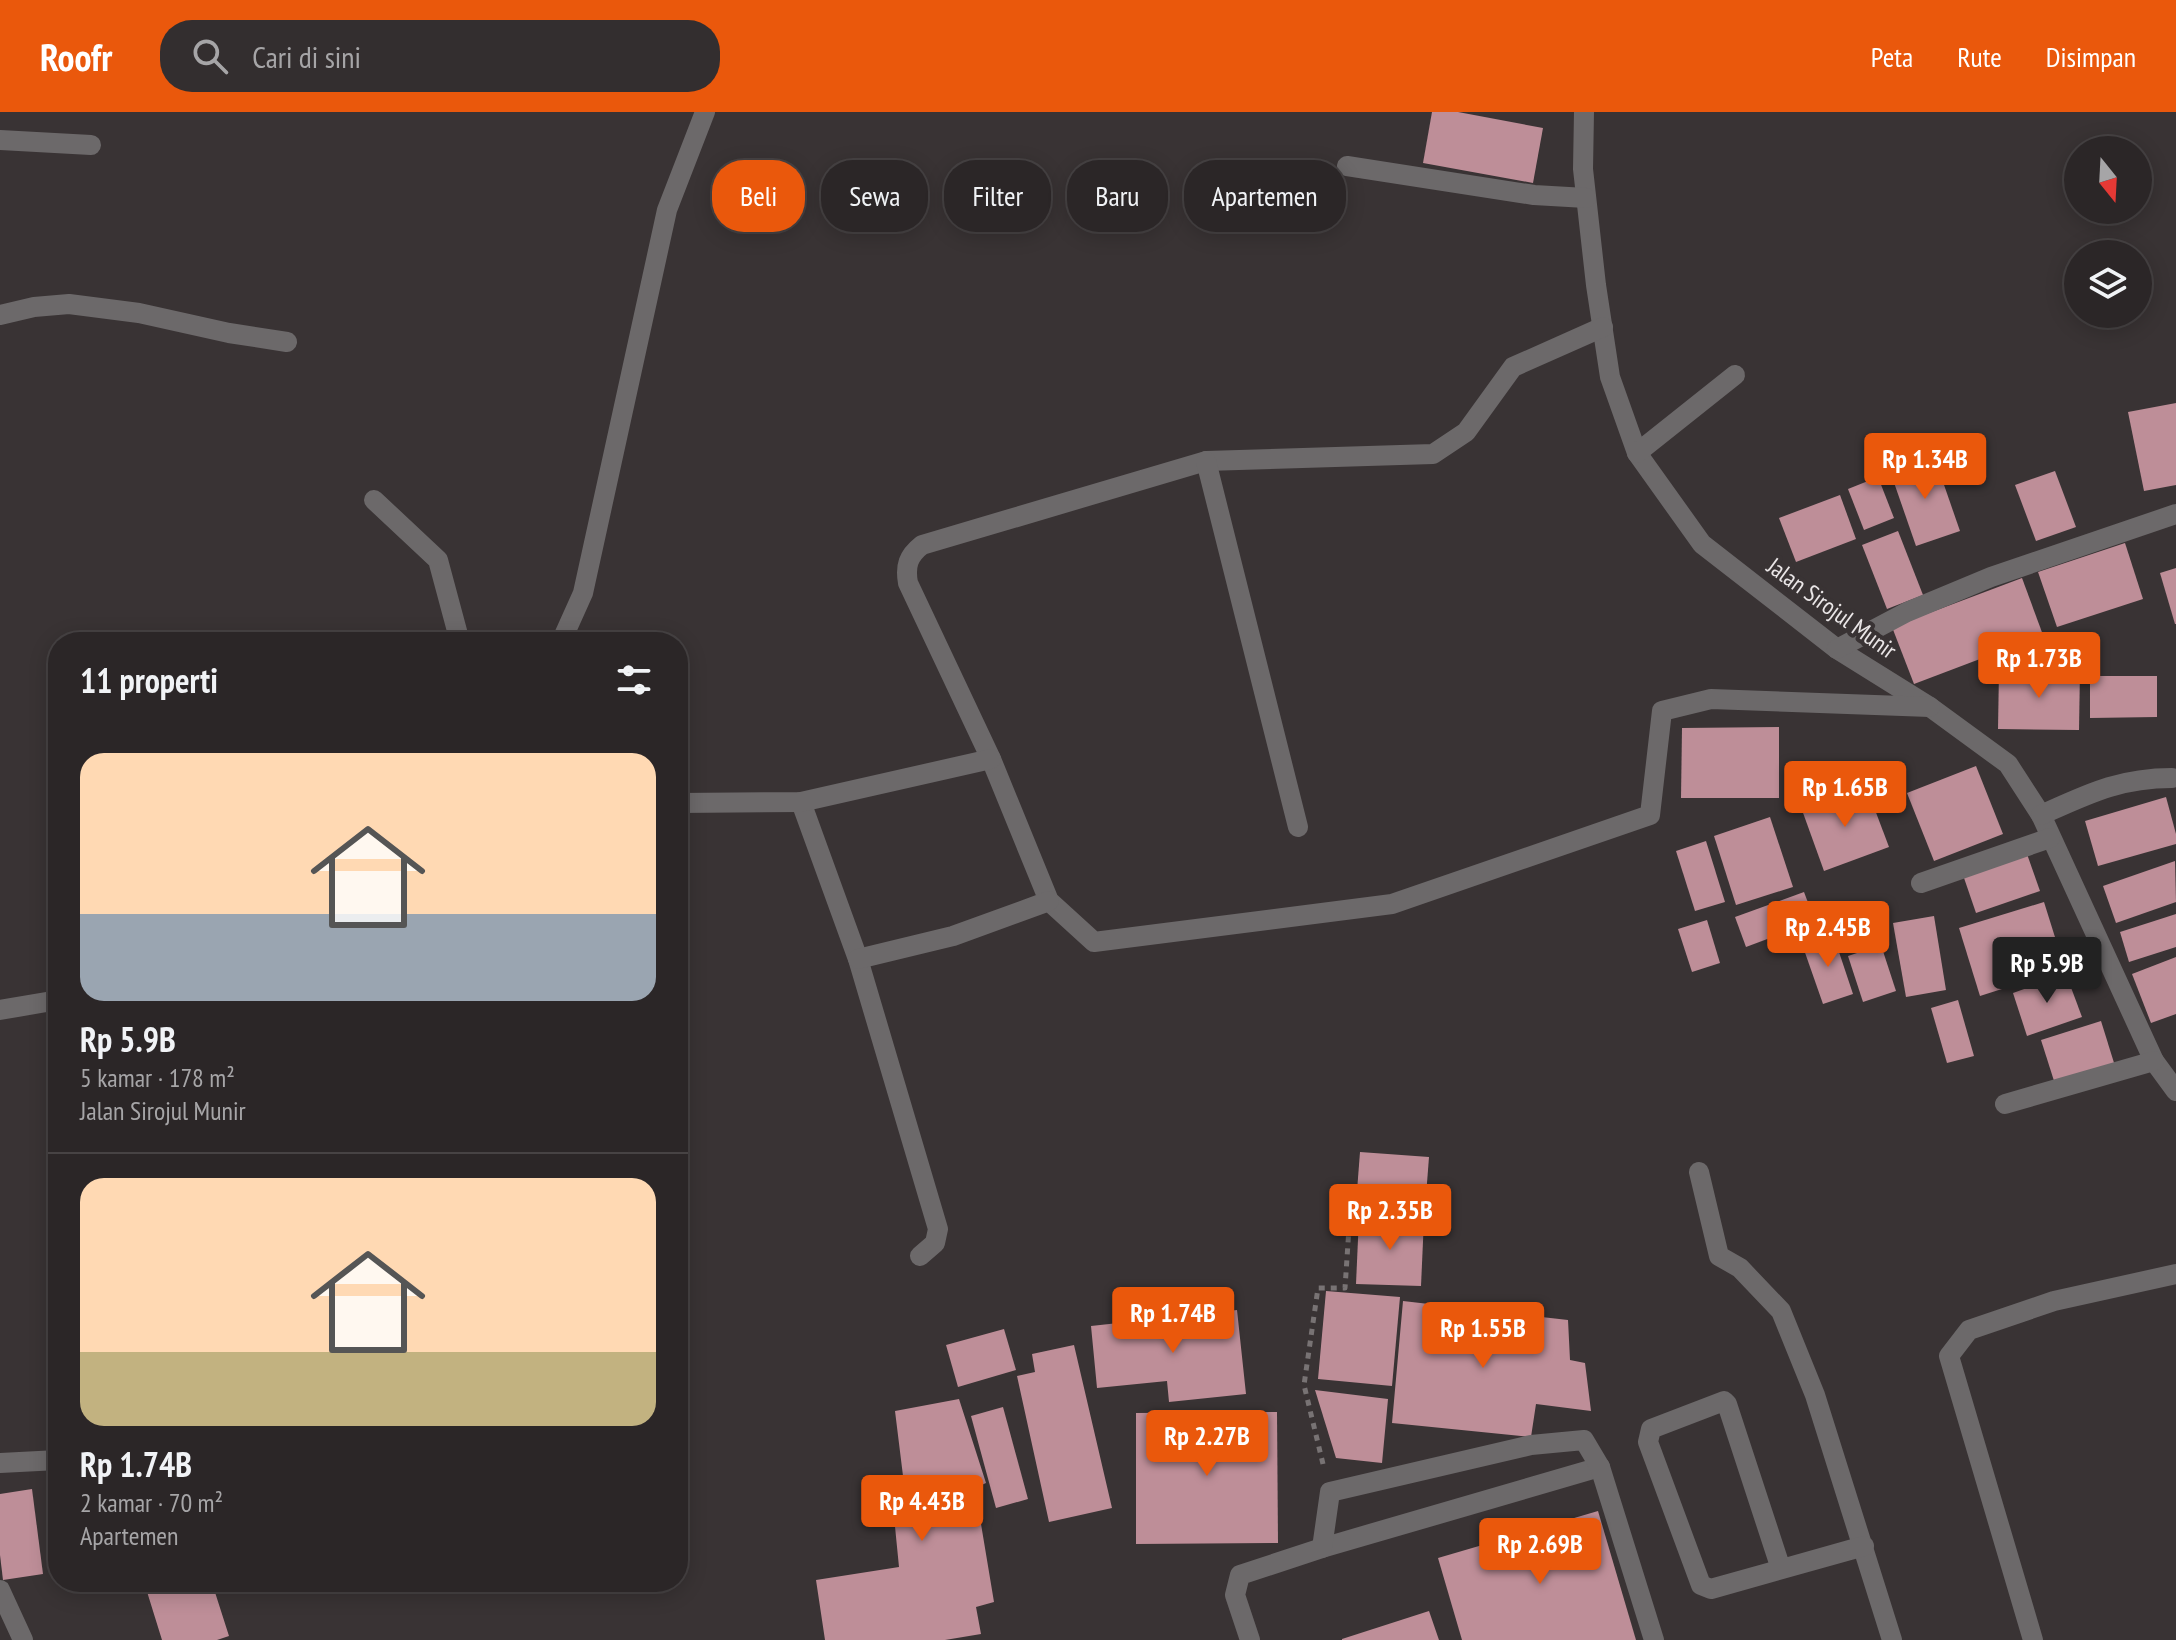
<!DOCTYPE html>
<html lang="id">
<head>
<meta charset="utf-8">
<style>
  body { margin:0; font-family:"PT Sans Narrow",sans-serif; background:#332e2f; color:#f1f3f6; height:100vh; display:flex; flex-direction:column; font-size:30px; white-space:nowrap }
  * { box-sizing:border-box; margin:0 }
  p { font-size:26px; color:#a6a5a7 }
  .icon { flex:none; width:44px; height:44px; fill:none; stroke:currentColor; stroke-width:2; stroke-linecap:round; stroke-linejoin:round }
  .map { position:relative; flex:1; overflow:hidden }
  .drawer { position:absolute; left:48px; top:520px; width:640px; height:960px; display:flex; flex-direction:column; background:#2b2627; border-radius:32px; box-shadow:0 4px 20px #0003,0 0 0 2px #474344 }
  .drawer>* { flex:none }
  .banner { position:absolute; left:712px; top:48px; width:760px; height:72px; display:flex; gap:16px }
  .needle { width:52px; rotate:162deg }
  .controls { position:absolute; left:2064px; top:24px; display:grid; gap:16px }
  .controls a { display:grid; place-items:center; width:88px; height:88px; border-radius:50%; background:#2b2627; box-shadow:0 4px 20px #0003,0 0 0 2px #474344; font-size:40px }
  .price { position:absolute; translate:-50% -68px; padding:0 18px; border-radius:8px; background:#ea580c; color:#fff; font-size:26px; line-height:52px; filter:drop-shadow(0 2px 4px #0008) }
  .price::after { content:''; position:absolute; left:50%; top:48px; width:24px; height:18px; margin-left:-12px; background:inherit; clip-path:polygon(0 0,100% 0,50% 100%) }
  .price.on { background:#222; color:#fff }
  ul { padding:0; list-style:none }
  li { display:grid; align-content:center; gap:16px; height:424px; padding:0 32px }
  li+li { border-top:2px solid #474344 }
  li span { display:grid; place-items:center; height:248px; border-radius:24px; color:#555 }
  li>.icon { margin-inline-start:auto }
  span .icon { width:144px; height:144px; fill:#fffc; stroke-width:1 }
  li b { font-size:34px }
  h2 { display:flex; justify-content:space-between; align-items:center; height:96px; padding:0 32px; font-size:34px }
  .chip { padding:0 28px; border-radius:32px; background:#2b2627; box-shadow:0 4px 20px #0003,0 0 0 2px #474344; font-size:28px; line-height:72px }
  .chip.on { background:#ea580c; color:#fff }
  header { display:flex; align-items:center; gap:48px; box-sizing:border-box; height:112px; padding:0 40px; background:#ea580c; color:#fff }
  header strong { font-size:38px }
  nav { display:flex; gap:44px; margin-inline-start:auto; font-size:28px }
  .search { width:560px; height:72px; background:#332e2f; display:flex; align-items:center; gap:20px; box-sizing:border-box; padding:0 28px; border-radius:32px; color:#a6a5a7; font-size:30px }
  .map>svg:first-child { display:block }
  .building { fill:#be8e98 }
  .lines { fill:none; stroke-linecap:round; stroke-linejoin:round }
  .path { stroke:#787374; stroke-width:5; stroke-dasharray:6 6; stroke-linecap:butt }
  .minor { stroke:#6c696a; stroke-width:20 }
  .labels { text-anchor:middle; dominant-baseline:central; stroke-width:8; stroke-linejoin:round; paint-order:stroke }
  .street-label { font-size:24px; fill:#eae6e7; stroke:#393334 }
</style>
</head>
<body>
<header>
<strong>Roofr</strong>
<div class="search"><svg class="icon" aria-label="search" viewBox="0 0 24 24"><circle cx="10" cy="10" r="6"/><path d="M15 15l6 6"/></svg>Cari di sini</div>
<nav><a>Peta</a><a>Rute</a><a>Disimpan</a></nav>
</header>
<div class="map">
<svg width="2176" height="1528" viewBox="0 0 2176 1528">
  <rect width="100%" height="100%" fill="#393334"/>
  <!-- building -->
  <g class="building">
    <polygon points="1432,0 1458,0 1543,16 1533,71 1423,51"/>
    <polygon points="2176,291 2176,373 2144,379 2128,300"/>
    <polygon points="1934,344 1960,419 1916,434 1890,359"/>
    <polygon points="2055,359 2076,415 2036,429 2015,373"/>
    <polygon points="1878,365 1894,406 1864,418 1848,377"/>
    <polygon points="1840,383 1856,427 1796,450 1779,406"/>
    <polygon points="1898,419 1923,483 1887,497 1862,433"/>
    <polygon points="2125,431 2143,487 2057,515 2038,460"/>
    <polygon points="2176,456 2176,512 2175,512 2160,461"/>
    <polygon points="2022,466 2043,523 1914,572 1892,515"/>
    <polygon points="1999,558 2080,558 2079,618 1998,617"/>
    <polygon points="2090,564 2157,564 2157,605 2090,606"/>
    <polygon points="1779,615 1779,686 1681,686 1682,616"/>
    <polygon points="1976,654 2003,722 1934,749 1907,681"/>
    <polygon points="1866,674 1889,735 1824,759 1802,698"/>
    <polygon points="2166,685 2176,722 2176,732 2098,754 2085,709"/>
    <polygon points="1770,705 1793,775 1736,793 1714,724"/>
    <polygon points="1706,729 1725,790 1695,799 1676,739"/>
    <polygon points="2027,742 2040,779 1976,801 1963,763"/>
    <polygon points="2175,749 2176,790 2116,811 2103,774"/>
    <polygon points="1804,780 1815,809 1746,835 1735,805"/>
    <polygon points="2044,790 2065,857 1980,884 1959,816"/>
    <polygon points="2176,802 2176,835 2129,850 2120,820"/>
    <polygon points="1934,804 1946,878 1906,885 1893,811"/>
    <polygon points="1707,808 1720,851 1692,860 1678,817"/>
    <polygon points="1833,822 1853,882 1823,892 1802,832"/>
    <polygon points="1881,833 1896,879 1863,890 1848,844"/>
    <polygon points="2176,845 2176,902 2151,911 2132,862"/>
    <polygon points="2066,862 2082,905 2027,924 2013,881"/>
    <polygon points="1958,888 1974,944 1947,951 1931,896"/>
    <polygon points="2101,909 2115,954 2055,972 2041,928"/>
    <polygon points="1360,1040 1429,1045 1425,1097 1356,1092"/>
    <polygon points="1359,1105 1424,1107 1421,1174 1356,1172"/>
    <polygon points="1326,1179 1400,1185 1392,1274 1318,1267"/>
    <polygon points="1403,1189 1568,1208 1570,1248 1585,1251 1591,1299 1536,1292 1531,1325 1392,1311"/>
    <polygon points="1237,1198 1246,1282 1169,1290 1167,1269 1097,1276 1091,1214"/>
    <polygon points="1004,1217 1016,1258 958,1275 946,1233"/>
    <polygon points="1074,1233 1112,1396 1049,1410 1017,1264 1035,1260 1032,1242"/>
    <polygon points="1315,1278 1388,1287 1382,1351 1336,1346"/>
    <polygon points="959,1287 986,1371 975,1376 994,1490 976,1495 981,1522 945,1528 825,1528 816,1468 899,1455 891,1374 904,1372 895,1299"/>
    <polygon points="1003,1295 1028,1387 996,1396 971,1304"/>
    <polygon points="1277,1300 1278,1431 1136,1432 1136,1301"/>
    <polygon points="32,1377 43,1462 3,1468 0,1443 0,1382"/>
    <polygon points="1598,1399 1636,1528 1462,1528 1438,1446"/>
    <polygon points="144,1470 224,1470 213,1474 229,1524 217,1528 162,1528"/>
    <polygon points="1429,1499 1439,1528 1342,1528 1342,1527"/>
  </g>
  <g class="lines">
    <!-- path -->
    <polyline class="path" points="1323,1352 1304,1273 1318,1176 1345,1176 1350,1101 1383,1100"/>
    <!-- minor -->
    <g class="minor">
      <polyline points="1584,0 1583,57 1596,173 1610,265 1637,341 1702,432 1837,537 1930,595 2008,652 2041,703 2154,949 2176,979"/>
      <polyline points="0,28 91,33"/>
      <polyline points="1347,54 1534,83 1586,86"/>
      <polyline points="0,203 34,195 69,192 139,201 229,221 287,230"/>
      <path d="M1603,215L1513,255L1466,320L1433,342L1206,349L922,433C908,444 905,454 908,471L991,647L1049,789L1094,830L1392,792L1650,703L1662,599L1711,587L1930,595"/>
      <polyline points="1637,341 1735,263"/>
      <polyline points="1206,349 1298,715"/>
      <polyline points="374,388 438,448 460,530"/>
      <polyline points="561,530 583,481 667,98 705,0"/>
      <polyline points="1837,537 1907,500 1991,465 2176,402"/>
      <polyline points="801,690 858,847 938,1117 935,1131 920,1144"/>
      <polyline points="678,691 801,690 991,647"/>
      <path d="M2041,703C2088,682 2119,666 2172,666"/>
      <polyline points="1921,771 2050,726"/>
      <polyline points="858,847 953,824 1049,789"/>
      <polyline points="0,898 58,888"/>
      <polyline points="2005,992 2154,949"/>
      <polyline points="1699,1060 1719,1144 1740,1156 1781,1199 1815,1283 1892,1528"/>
      <polyline points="0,1351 58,1348"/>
      <polyline points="1322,1436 1600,1355"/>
      <polyline points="1781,1457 1727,1292 1724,1289 1651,1317 1648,1330 1701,1473 1711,1477 1864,1434"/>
      <polyline points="0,1478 23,1528"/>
      <polyline points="1250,1528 1235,1483 1240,1463 1322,1436 1330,1380 1531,1333 1584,1328 1600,1355 1654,1528"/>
      <polyline points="2033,1528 1949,1244 1969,1218 2054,1189 2176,1162"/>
    </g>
  </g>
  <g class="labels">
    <!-- street labels -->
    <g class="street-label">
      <text transform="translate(1832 496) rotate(36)">Jalan Sirojul Munir</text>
    </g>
  </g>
</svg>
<div class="controls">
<a><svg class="needle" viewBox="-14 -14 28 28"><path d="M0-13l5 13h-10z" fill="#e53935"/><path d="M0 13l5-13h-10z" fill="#a6a5a7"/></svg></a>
<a><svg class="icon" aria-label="layers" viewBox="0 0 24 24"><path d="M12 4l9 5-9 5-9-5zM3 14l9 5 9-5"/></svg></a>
</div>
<b class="price" style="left:1925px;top:389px">Rp 1.34B</b>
<b class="price" style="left:2039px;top:588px">Rp 1.73B</b>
<b class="price" style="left:1845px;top:717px">Rp 1.65B</b>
<b class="price" style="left:1828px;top:857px">Rp 2.45B</b>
<b class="price on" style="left:2047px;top:893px">Rp 5.9B</b>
<b class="price" style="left:1390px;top:1140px">Rp 2.35B</b>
<b class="price" style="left:1173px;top:1243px">Rp 1.74B</b>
<b class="price" style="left:1483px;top:1258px">Rp 1.55B</b>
<b class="price" style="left:1207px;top:1366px">Rp 2.27B</b>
<b class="price" style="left:922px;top:1431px">Rp 4.43B</b>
<b class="price" style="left:1540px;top:1474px">Rp 2.69B</b>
<div class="banner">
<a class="chip on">Beli</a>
<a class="chip">Sewa</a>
<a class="chip">Filter</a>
<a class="chip">Baru</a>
<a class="chip">Apartemen</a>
</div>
<section class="drawer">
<h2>11 properti<svg class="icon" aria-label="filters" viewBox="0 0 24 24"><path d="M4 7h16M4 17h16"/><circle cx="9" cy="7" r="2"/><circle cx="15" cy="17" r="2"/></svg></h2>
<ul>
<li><span style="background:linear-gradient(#ffd9b3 65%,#9aa5b1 0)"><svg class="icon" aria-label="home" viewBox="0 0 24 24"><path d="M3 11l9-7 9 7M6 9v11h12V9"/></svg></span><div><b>Rp 5.9B</b><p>5 kamar · 178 m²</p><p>Jalan Sirojul Munir</p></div></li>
<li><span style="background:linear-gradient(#ffd9b3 70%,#c2b280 0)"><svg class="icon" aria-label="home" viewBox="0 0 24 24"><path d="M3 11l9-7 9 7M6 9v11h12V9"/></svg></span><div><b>Rp 1.74B</b><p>2 kamar · 70 m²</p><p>Apartemen</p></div></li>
</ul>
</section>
</div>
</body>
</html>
